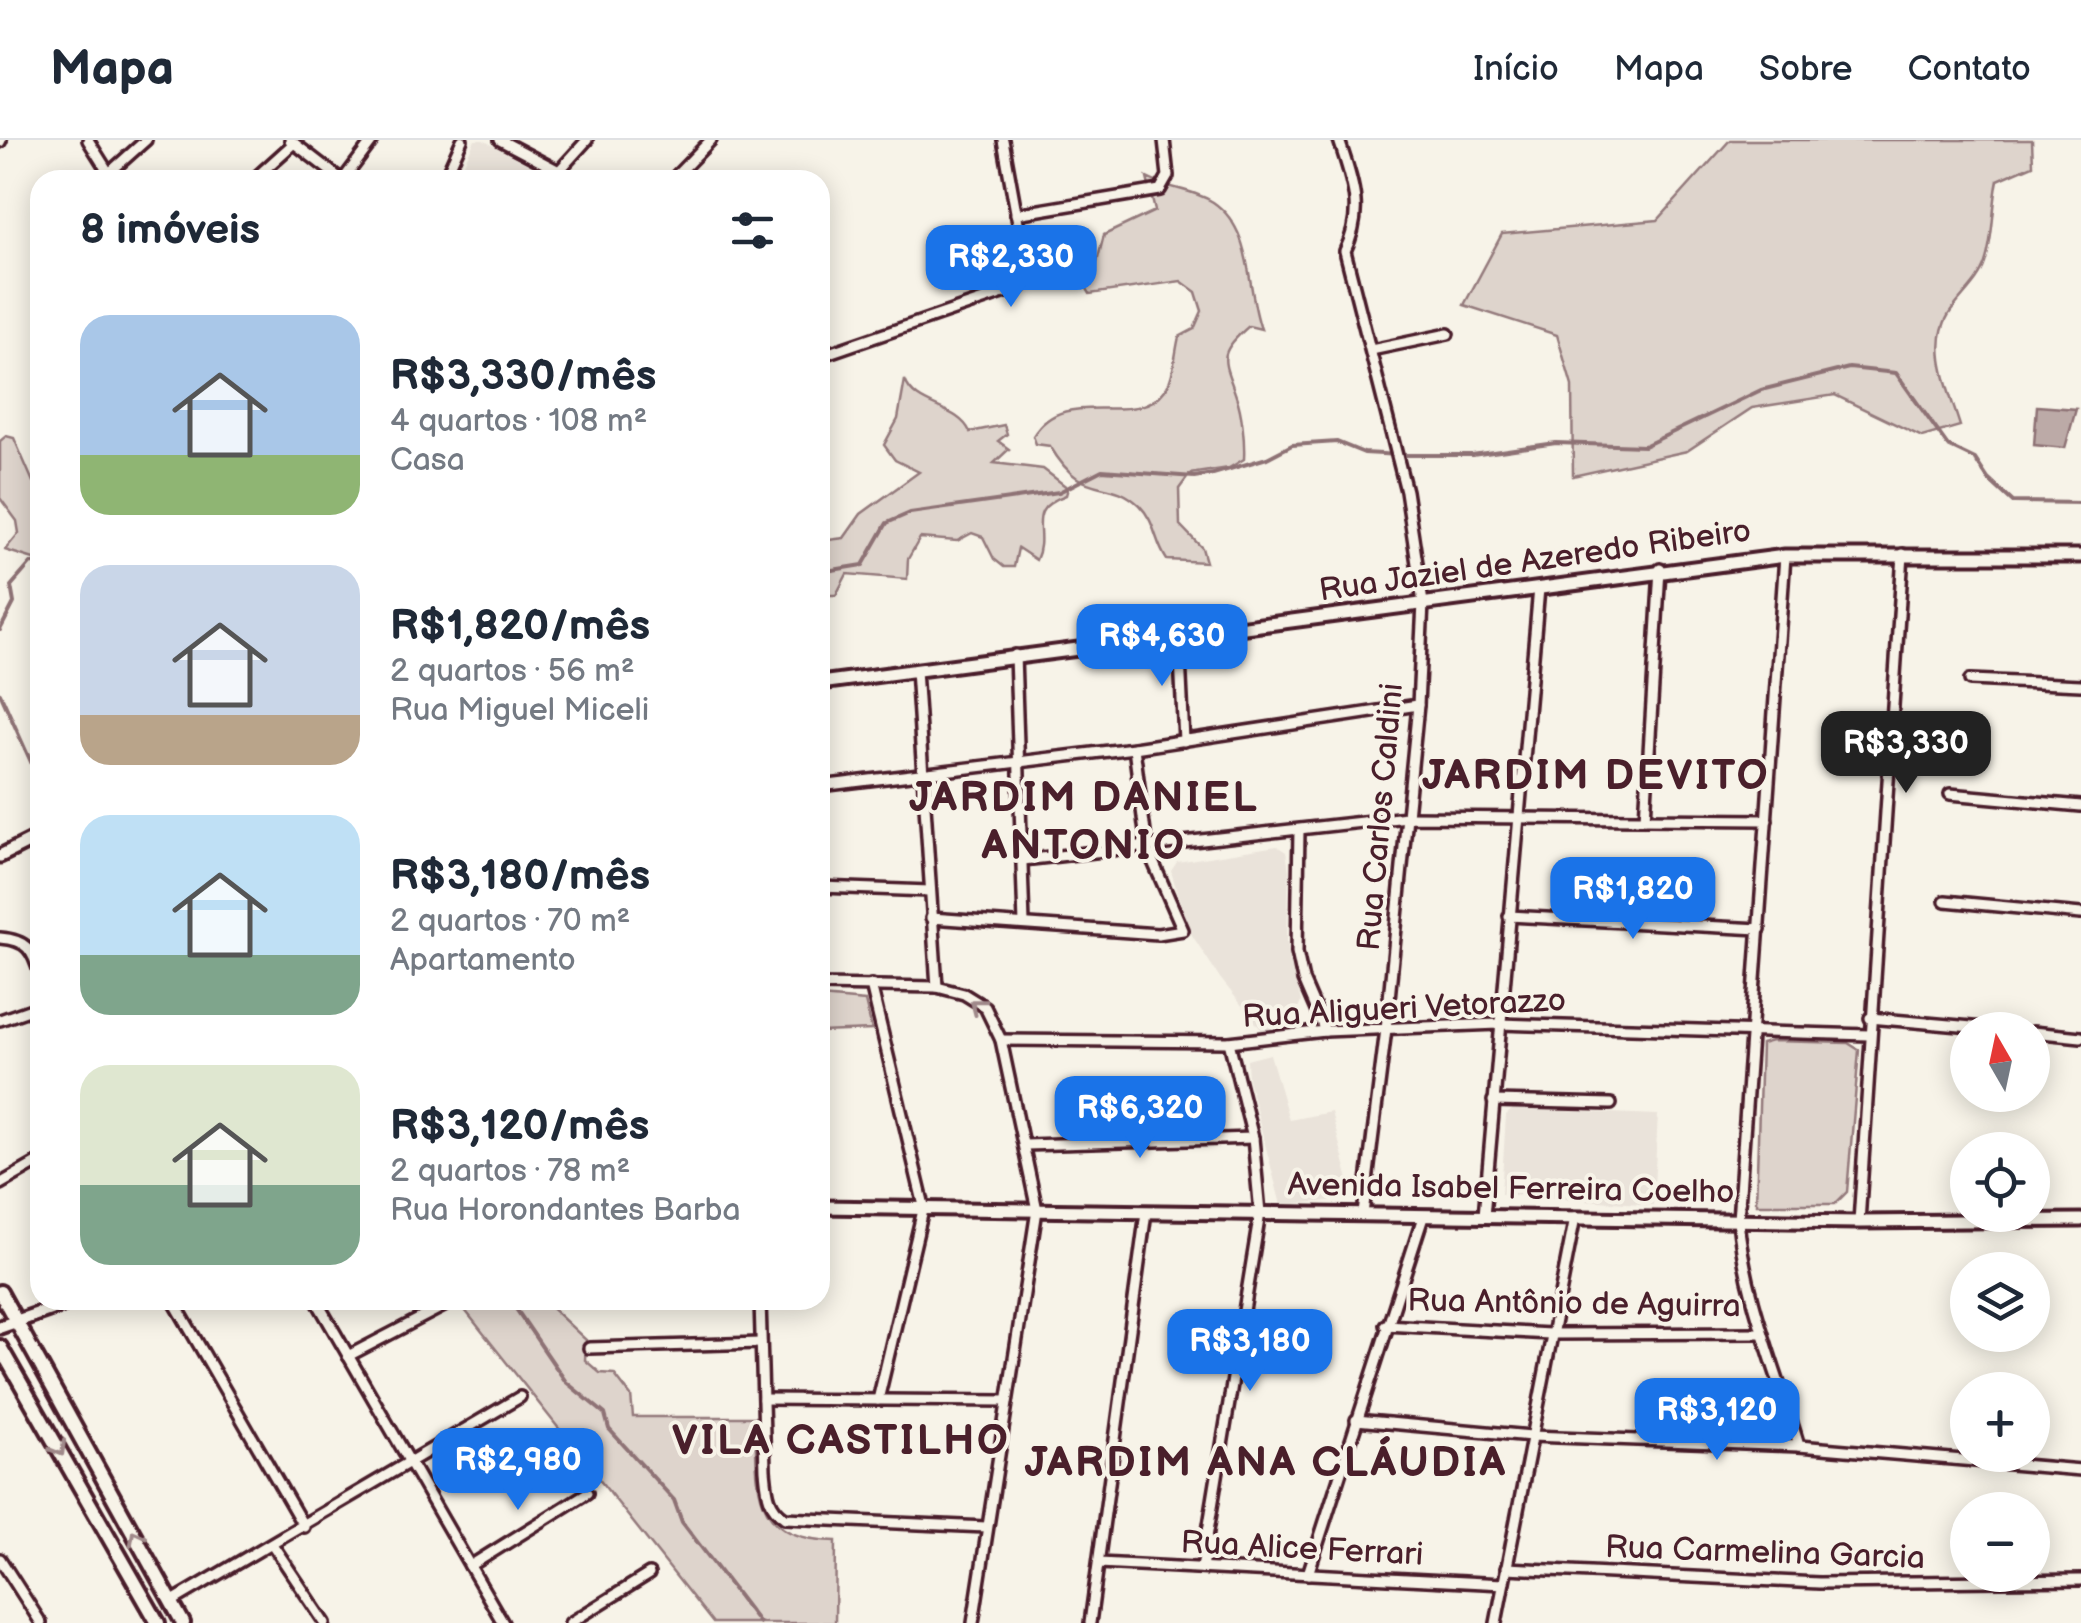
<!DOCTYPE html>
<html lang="pt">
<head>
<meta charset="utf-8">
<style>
  body { margin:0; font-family:"Balsamiq Sans",sans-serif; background:#f2f2f3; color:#1f2937; height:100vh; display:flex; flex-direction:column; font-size:38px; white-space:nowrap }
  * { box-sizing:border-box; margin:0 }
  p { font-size:32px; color:#747a83 }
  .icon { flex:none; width:55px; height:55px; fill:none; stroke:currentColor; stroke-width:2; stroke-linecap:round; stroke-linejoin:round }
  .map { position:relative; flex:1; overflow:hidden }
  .sheet { position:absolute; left:30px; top:30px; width:800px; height:1140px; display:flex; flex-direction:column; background:#fff; border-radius:30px; box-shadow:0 5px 25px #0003 }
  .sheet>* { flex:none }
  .needle { width:65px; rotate:351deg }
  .controls { position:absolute; left:1950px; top:872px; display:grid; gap:20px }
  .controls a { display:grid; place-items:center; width:100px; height:100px; border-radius:50%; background:#fff; box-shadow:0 5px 25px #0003; font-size:50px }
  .price { position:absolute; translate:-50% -85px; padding:0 22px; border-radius:20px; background:#1a73e8; color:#fff; font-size:32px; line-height:65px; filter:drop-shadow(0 2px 5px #0008) }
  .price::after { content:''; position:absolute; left:50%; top:60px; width:30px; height:22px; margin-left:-15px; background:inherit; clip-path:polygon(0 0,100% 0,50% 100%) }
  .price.on { background:#222; color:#fff }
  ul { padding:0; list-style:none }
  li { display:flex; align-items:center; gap:30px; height:250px; padding:0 50px }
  li span { display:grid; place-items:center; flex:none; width:280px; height:200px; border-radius:30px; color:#555 }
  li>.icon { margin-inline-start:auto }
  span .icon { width:120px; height:120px; fill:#fffc; stroke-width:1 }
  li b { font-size:42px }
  h2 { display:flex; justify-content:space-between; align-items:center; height:120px; padding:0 50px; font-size:42px }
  header { display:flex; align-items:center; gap:60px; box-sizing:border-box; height:140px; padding:0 50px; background:#fff; border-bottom:2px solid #e0e1e3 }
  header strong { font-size:48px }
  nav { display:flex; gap:55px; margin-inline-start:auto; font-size:35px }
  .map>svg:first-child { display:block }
  .built { fill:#eae3da }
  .green { fill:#ded4cc; stroke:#947a7c; stroke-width:2.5 }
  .water { fill:#bcaaa7; stroke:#8e7275; stroke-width:2.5 }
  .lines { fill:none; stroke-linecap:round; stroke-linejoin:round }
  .stream { stroke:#8e7275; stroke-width:4 }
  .minor-casing { stroke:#4a1f2b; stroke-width:16 }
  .tertiary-casing { stroke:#4a1f2b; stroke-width:19 }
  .secondary-casing { stroke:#4a1f2b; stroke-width:20 }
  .minor { stroke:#f7f3e8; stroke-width:9 }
  .tertiary { stroke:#f7f3e8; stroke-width:11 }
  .secondary { stroke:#f7f3e8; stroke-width:12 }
  .oneway { stroke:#a0898a }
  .labels { text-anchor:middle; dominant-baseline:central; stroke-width:8; stroke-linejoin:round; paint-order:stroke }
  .street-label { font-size:32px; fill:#4a1f2b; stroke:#f7f3e8 }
  .district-label { font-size:42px; font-weight:bold; letter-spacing:2.5px; fill:#4a1f2b; stroke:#f7f3e8 }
</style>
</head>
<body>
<header>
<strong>Mapa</strong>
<nav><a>Início</a><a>Mapa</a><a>Sobre</a><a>Contato</a></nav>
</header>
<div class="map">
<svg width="2081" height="1483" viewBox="0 0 2081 1483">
  <rect width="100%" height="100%" fill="#f7f3e8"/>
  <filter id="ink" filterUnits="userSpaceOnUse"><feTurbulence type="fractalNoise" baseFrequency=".01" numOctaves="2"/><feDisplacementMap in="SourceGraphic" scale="20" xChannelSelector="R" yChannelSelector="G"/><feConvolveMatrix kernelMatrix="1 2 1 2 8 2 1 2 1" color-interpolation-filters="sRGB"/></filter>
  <g filter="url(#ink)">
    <!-- built -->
    <g class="built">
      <polygon points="475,0 483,0 556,40 456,40"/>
      <polygon points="1277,706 1286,712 1289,731 1287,801 1301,862 1290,889 1264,893 1220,838 1188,789 1171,731 1177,722"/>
      <polygon points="1270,914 1289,980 1331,972 1354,1059 1281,1065 1248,939 1247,920"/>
      <polygon points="1513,969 1658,975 1653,1065 1501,1054 1506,975"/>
    </g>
    <!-- green -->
    <g class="green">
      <path d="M1730,0H2032L2033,25L1998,40C1992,69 1994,95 1985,123C1979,142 1960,157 1949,174C1928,207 1950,253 1960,286L1922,297L1835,255L1752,268L1687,311L1573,336L1572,246L1557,195L1464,165L1502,94L1658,80Z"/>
      <path d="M1147,38C1168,49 1193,49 1213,62C1254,90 1246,148 1261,189L1249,186C1215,215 1224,220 1236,256C1242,272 1245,301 1244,319L1229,328L1190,334L1179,349L1180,385L1202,408L1206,422L1167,420C1154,401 1156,382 1139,365C1106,334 1084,364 1050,306L1036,304L1033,296C1065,243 1135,291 1165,250C1174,238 1175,212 1179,197L1194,189L1202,171L1196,152L1181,141L1090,154L1081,138L1096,126L1104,95L1155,71Z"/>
      <path d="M905,240C914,268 958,265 970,292L1004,285L1007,294L998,301L1009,309L994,323L1043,329L1068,348L1066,355C1022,371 1050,391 1036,420L1018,408L1014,427H1004L994,419L983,397L972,393L957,401L920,398L908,419L907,439L847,434L836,455H820V401L844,398L861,374L919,332L895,320L884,305L898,279Z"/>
      <polygon points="6,296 14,298 33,342 40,341 40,421 5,410 19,393 17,381 0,358 0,301"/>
      <polygon points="820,857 865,861 872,890 820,892"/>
      <polygon points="1772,901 1848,903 1859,910 1847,1052 1835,1064 1756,1064 1761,904"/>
      <path d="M457,1160H543L586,1200L585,1220L600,1233L614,1234L631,1256L633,1277H755C758,1346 748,1399 836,1401L835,1483H713Z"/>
    </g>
    <!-- water -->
    <polygon class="water" points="2037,266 2076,269 2065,308 2034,305"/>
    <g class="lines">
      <!-- stream -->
      <g class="stream">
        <polyline points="820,432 863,425 887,383 910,373 1059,352 1102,330 1194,337 1213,334 1267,318 1292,305 1337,302 1364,313 1400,315 1472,315 1556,303 1644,306 1761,250 1849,228 1896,233 1948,306 1975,319 1988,339 2013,362 2081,363"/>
        <polyline points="0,490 14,463 11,446 31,423 40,424"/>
        <polyline points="0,553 40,642"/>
        <polyline points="510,1160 566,1242 605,1274 609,1289 674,1360 682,1382 759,1483"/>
      </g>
      <defs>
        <g id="minor">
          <polyline points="88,0 113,40"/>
          <polyline points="290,0 342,40"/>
          <polyline points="500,0 576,40"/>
          <path d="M1339,0C1352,41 1365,70 1345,111L1406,351L1423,463L1418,565L1386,889L1363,1074"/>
          <polyline points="0,2 1,0"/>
          <polyline points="558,32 587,0"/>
          <polyline points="109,33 146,0"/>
          <polyline points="253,40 294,3"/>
          <polyline points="343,40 373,0"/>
          <polyline points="444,40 462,0"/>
          <polyline points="672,40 711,0"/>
          <polyline points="1016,74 1160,50 1168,36 1164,0"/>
          <polyline points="1371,210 1448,194"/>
          <polyline points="820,216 1021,147 1028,138 1003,0"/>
          <path d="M1785,416L1738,1080C1745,1158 1777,1231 1799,1306"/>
          <polyline points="1179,496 1184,601"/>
          <polyline points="1015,515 1024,784"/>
          <polyline points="916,530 937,847"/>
          <polyline points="1970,540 2081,545"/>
          <polyline points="820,646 1134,608 1418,565"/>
          <polyline points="1950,654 2081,666"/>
          <polyline points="1645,679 1660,429"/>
          <polyline points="1299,690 1297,812 1303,840 1325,891"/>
          <polyline points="1023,720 1407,677 1767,680"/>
          <polyline points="820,747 930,751"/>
          <polyline points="1945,761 2081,774"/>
          <polyline points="1509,776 1760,789"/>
          <polyline points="931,778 1158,794 1183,790 1147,708 1134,608"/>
          <path d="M0,798C27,800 33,810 40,835"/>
          <polyline points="820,845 937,847 964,854 985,867 1001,900 1037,1070 973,1483"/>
          <polyline points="871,845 924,1066 878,1260"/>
          <polyline points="1870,878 2006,890"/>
          <polyline points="0,880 40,866"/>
          <polyline points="2032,892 2081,897"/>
          <polyline points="1001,900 1229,902 1325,891 1499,884 1869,895"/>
          <polyline points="1493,961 1611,964"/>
          <polyline points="1026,1005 1253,998"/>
          <polyline points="0,1044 40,1021"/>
          <polyline points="1484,1076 1539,448"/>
          <polyline points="1859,1082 1903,414"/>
          <polyline points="173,1160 304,1387"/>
          <polyline points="316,1160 503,1483"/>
          <path d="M760,1160L765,1330C767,1350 767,1366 785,1378L986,1387"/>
          <polyline points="1385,1185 1550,1194 1762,1193"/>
          <polyline points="589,1208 761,1203"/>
          <polyline points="348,1216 444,1166"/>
          <polyline points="763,1259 1006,1261"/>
          <polyline points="1356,1280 1531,1296 1799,1306 2081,1330"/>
          <polyline points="272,1404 325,1483"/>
          <polyline points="0,1419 41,1483"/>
          <polyline points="1099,1423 1503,1444"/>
          <polyline points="470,1426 587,1353"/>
          <polyline points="1202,1428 1260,1073 1253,998 1229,902"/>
          <polyline points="1506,1428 1819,1443 2081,1440"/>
          <polyline points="1308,1434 1423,1077"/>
          <polyline points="171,1462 520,1257"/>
          <polyline points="570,1483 649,1434"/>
          <polyline points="1090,1483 1146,1072"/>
          <polyline points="1496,1483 1575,1077"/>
        </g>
        <g id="tertiary">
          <polyline points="820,543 1785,416 2081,416"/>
          <polyline points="0,716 40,696"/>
          <polyline points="820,1067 1859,1082 2081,1080"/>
          <polyline points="0,1187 77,1160"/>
        </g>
        <g id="secondary">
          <polyline points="0,1152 183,1483"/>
          <polyline points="0,1207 158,1483"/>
        </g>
      </defs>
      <!-- minor casing -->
      <use href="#minor" class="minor-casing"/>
      <!-- tertiary casing -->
      <use href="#tertiary" class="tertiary-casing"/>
      <!-- secondary casing -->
      <use href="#secondary" class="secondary-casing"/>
      <!-- minor -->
      <use href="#minor" class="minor"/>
      <!-- tertiary -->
      <use href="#tertiary" class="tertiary"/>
      <!-- secondary -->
      <use href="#secondary" class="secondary"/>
    </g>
    <!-- one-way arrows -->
    <defs><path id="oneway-chevron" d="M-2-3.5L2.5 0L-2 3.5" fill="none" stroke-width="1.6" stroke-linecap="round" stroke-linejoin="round" transform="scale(2.5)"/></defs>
    <g class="oneway">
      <use href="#oneway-chevron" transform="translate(977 865) rotate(-142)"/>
      <use href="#oneway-chevron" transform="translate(59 1309) rotate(60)"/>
      <use href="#oneway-chevron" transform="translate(136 1397) rotate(-118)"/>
    </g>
  </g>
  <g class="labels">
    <!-- street labels -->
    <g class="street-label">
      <text transform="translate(1535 421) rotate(-8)">Rua Jaziel de Azeredo Ribeiro</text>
      <text transform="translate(1381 677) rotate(-85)">Rua Carlos Caldini</text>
      <text transform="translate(1404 869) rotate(-3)">Rua Aligueri Vetorazzo</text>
      <text transform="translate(1511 1049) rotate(1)">Avenida Isabel Ferreira Coelho</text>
      <text transform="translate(1574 1164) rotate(1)">Rua Antônio de Aguirra</text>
      <text transform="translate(1302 1409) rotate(3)">Rua Alice Ferrari</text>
      <text transform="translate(1765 1413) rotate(2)">Rua Carmelina Garcia</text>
    </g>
    <!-- district labels -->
    <g class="district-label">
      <text x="1596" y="636">JARDIM DEVITO</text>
      <text x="1084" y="658">JARDIM DANIEL<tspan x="1084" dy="48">ANTONIO</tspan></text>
      <text x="841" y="1301">VILA CASTILHO</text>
      <text x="1266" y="1323">JARDIM ANA CLÁUDIA</text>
    </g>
  </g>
</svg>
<div class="controls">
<a><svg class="needle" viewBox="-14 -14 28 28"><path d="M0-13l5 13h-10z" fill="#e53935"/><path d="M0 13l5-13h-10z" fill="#747a83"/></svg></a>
<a><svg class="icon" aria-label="locate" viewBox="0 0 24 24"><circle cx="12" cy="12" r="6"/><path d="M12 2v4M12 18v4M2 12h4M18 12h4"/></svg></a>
<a><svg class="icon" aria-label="layers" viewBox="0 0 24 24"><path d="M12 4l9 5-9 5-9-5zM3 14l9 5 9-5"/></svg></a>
<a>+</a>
<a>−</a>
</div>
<b class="price" style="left:1011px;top:170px">R$2,330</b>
<b class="price" style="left:1162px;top:549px">R$4,630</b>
<b class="price on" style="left:1906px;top:656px">R$3,330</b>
<b class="price" style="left:1633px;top:802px">R$1,820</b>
<b class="price" style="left:1140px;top:1021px">R$6,320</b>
<b class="price" style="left:1250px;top:1254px">R$3,180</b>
<b class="price" style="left:1717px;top:1323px">R$3,120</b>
<b class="price" style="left:518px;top:1373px">R$2,980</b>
<section class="sheet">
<h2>8 imóveis<svg class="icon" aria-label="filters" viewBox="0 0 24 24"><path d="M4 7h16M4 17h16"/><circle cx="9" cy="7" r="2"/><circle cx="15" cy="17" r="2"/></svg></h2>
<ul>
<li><span style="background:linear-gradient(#a9c7e8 70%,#8fb573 0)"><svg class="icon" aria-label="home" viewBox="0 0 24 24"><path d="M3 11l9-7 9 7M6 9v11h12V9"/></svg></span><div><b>R$3,330/mês</b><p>4 quartos · 108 m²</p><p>Casa</p></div></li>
<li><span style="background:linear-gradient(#c9d6e8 75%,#b9a48a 0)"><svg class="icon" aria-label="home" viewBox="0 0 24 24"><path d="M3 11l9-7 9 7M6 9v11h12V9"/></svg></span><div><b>R$1,820/mês</b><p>2 quartos · 56 m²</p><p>Rua Miguel Miceli</p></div></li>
<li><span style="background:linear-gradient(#bfe0f5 70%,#7fa58c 0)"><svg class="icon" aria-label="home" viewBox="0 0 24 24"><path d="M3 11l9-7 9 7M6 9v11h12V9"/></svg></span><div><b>R$3,180/mês</b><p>2 quartos · 70 m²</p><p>Apartamento</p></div></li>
<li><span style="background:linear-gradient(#dfe7d0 60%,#7fa58c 0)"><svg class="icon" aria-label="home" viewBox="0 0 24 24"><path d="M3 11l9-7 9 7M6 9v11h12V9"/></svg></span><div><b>R$3,120/mês</b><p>2 quartos · 78 m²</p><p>Rua Horondantes Barba</p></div></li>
</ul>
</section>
</div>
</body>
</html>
